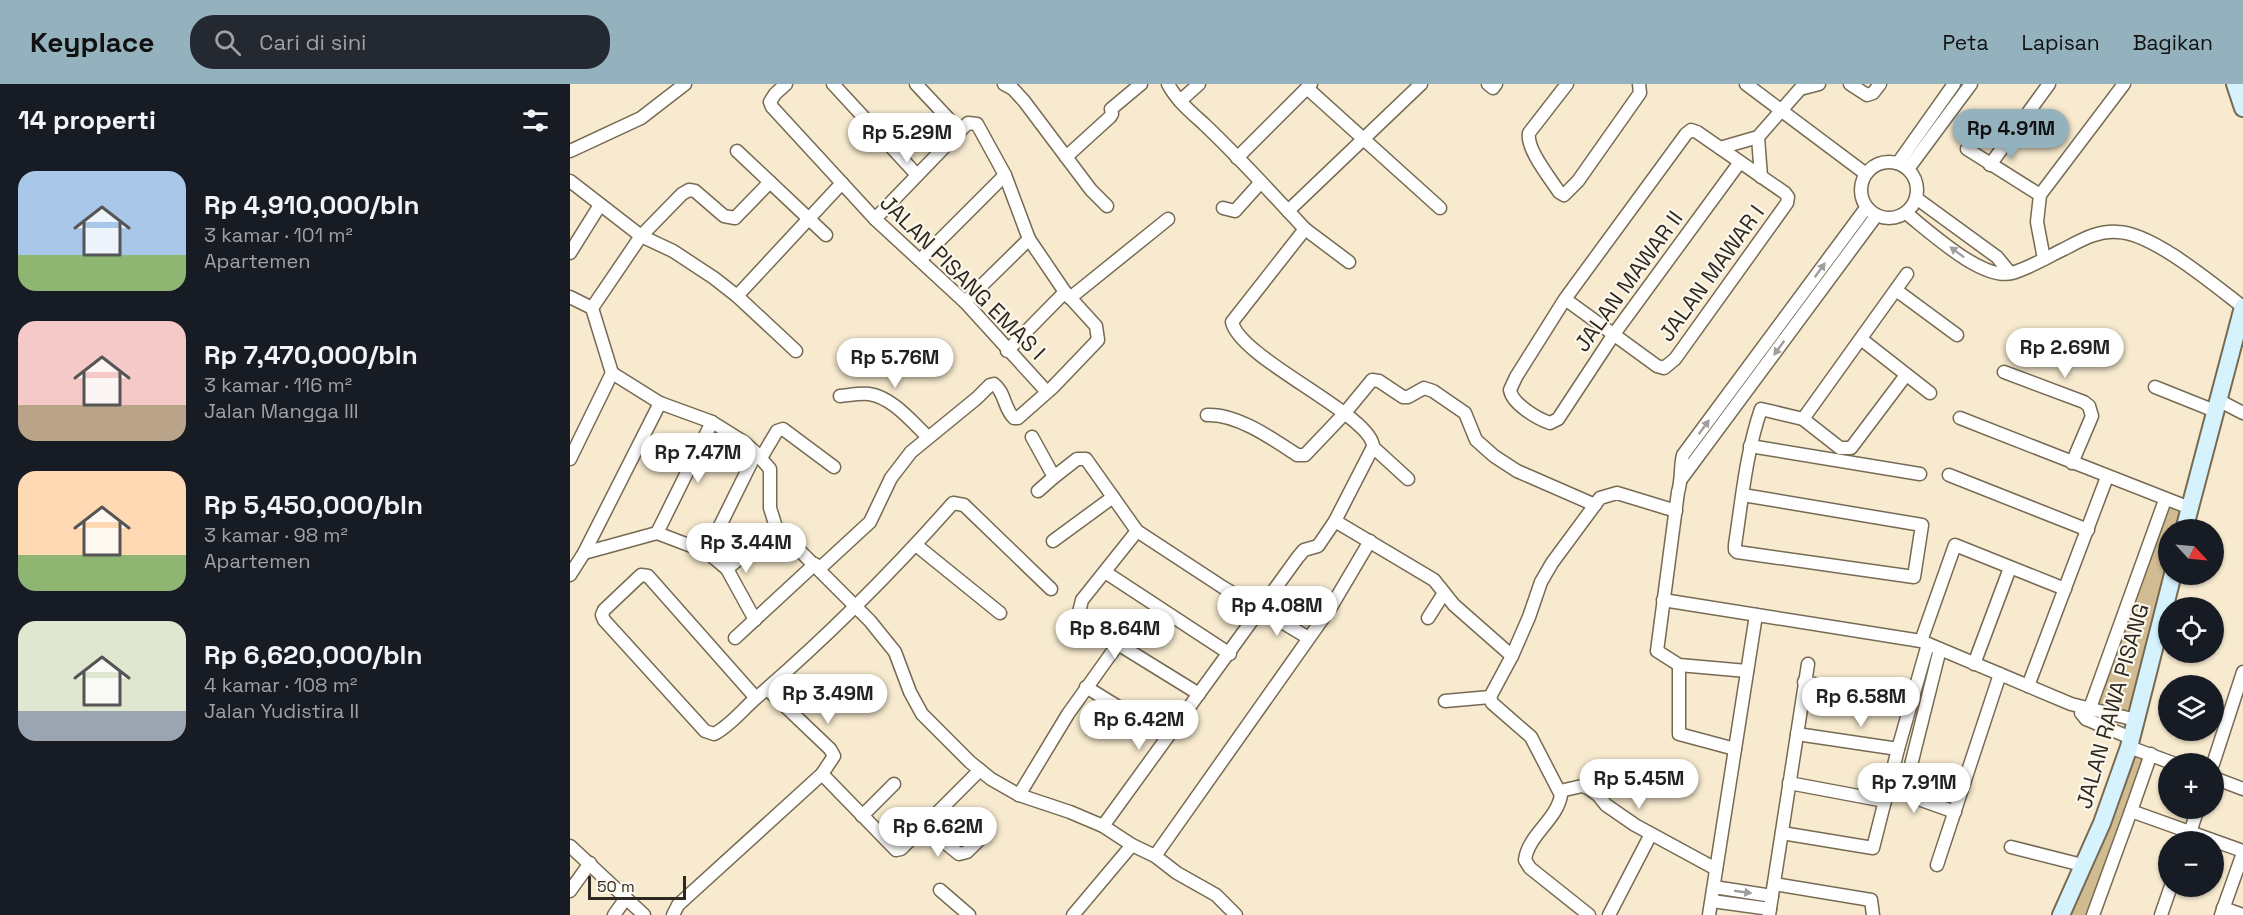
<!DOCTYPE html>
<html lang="id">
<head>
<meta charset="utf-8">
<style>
  body { margin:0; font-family:"Space Grotesk",sans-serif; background:#242831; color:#f1f3f6; height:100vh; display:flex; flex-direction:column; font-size:22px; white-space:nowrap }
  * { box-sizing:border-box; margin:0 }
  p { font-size:20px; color:#9ea1a6 }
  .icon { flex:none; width:33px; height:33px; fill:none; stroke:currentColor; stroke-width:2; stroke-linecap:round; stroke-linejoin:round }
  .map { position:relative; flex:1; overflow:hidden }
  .panel { display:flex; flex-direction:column; background:#171b24; width:570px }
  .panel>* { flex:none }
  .needle { width:39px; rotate:116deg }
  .fabs { position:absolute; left:1588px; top:435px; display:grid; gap:12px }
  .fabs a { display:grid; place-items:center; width:66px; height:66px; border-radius:50%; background:#171b24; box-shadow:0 2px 4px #0004; font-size:30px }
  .scale { position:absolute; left:18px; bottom:15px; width:98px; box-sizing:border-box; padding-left:6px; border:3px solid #2e2920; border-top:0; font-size:16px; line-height:21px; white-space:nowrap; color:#2e2920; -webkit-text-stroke:4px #fdf8ed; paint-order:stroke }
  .price { position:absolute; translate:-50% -51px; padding:0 14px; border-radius:21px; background:#fff; color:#222; font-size:20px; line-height:39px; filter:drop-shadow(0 2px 3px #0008) }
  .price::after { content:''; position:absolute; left:50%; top:36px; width:18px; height:14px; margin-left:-9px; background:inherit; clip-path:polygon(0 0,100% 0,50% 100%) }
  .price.selected { background:#94b2bd; color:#111 }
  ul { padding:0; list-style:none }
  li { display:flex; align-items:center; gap:18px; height:150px; padding:0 18px }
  li span { display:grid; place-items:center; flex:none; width:168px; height:120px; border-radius:18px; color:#555 }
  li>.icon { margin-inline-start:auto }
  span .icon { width:72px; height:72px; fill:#fffc; stroke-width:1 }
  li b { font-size:26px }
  h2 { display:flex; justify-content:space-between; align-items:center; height:72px; padding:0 18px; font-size:26px }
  header { display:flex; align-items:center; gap:36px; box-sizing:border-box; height:84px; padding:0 30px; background:#94b2bd; color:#111 }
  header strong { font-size:28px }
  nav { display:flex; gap:33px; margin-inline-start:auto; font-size:21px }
  .search { width:420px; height:54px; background:#242831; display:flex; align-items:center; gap:15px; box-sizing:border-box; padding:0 21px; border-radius:24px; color:#9ea1a6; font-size:22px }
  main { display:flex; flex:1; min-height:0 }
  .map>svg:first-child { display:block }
  .green { fill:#d1bb91 }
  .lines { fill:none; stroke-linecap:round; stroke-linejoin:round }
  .street-casing { stroke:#766a53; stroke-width:15 }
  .secondary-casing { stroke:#766a53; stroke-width:20 }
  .street { stroke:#fff; stroke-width:12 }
  .secondary { stroke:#d6f3fd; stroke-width:16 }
  .oneway { fill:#a19f9b }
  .labels { text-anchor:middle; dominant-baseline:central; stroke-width:4.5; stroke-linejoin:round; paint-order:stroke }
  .street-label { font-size:22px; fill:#2e2920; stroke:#fdf8ed }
</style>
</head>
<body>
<header>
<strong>Keyplace</strong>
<div class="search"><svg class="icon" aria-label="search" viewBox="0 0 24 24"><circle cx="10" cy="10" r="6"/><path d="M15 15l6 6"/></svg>Cari di sini</div>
<nav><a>Peta</a><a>Lapisan</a><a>Bagikan</a></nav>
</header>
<main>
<section class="panel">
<h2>14 properti<svg class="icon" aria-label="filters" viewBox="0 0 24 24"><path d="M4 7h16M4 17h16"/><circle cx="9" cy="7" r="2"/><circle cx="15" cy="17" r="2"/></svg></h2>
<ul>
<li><span style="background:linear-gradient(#a9c7e8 70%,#8fb573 0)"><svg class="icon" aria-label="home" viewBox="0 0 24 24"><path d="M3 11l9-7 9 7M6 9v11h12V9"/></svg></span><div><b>Rp 4,910,000/bln</b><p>3 kamar · 101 m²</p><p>Apartemen</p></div></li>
<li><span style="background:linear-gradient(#f6c9c9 70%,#b9a48a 0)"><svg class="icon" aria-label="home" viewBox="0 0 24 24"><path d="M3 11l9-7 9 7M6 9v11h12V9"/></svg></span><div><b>Rp 7,470,000/bln</b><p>3 kamar · 116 m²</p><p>Jalan Mangga III</p></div></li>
<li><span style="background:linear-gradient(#ffd9b3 70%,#8fb573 0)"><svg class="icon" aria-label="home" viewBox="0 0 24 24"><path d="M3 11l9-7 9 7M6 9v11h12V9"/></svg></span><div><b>Rp 5,450,000/bln</b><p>3 kamar · 98 m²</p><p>Apartemen</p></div></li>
<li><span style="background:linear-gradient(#dfe7d0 75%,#9aa5b1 0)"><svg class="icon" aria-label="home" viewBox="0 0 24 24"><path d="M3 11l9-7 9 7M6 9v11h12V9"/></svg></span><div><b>Rp 6,620,000/bln</b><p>4 kamar · 108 m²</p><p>Jalan Yudistira II</p></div></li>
</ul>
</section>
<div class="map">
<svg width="1673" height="831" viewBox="0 0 1673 831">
  <rect width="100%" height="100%" fill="#f7eacf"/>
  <!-- green -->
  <g class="green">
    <polygon points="1595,416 1620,424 1614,445 1599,446 1599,490 1566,636 1519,624"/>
    <polygon points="1559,663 1581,670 1524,831 1491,831"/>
  </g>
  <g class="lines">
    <defs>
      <g id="street">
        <polyline points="216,0 205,10 200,18 202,23 305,135 395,218 477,308"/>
        <polyline points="263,0 347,91"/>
        <polyline points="346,0 390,47"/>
        <polyline points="434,0 443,5 454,17 521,106 537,122"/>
        <path d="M598,0C607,17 621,28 635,41C670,74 702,110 735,145L662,238C670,275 804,332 803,363L765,437L864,496L884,521L942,572"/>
        <polyline points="918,0 923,4 926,0"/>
        <path d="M997,0L959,49C956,65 980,94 989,108L994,111L1008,97L1070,9L1069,0"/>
        <polyline points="1176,0 1296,90"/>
        <polyline points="1280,0 1297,11 1303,9 1310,0"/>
        <polyline points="737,4 870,124"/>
        <polyline points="610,17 629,0"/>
        <polyline points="1188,53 1191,93"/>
        <polyline points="1150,64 1188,53 1230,5 1249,0"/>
        <polyline points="1397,65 1470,111"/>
        <polyline points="0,67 71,34 115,0"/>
        <polyline points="167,67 256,151"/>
        <polyline points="496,73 540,33 542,30 541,25 571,0"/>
        <polyline points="667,74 741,0"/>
        <circle cx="1319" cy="106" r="28"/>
        <polyline points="1328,79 1384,0"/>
        <polyline points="1420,81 1479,0"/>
        <polyline points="1338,85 1401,0"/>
        <polyline points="0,97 71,152 103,167 144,194 167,212 272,99"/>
        <polyline points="1346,114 1427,173 1440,189"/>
        <polyline points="653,124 665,127 691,98"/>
        <polyline points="718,127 851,0"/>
        <path d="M1336,129C1359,147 1412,197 1442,189C1459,184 1476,174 1492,166C1510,157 1527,146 1548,148C1583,149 1644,201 1673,223"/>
        <polyline points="735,145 779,178"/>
        <polyline points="0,169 30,121"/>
        <polyline points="1474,175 1467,138 1470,111 1554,0"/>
        <polyline points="350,176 435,91"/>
        <polyline points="1326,206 1387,251"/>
        <polyline points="167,212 226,267"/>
        <polyline points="0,213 22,224 42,289"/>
        <polyline points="500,214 598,135"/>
        <path d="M995,215L1087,282L1094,284L1105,275L1217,119L1218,113L1215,109L1127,48L1121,46L1116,50L995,215L946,293L940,306C942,320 968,335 980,339L988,335L1044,250L1170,78"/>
        <polyline points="395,218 459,155"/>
        <polyline points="22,224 71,152 112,110 119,106 125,107 154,132 165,134 200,98"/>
        <polyline points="1291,255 1360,309"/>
        <polyline points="437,267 495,208"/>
        <polyline points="1434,288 1514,318 1519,322 1522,332 1502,379"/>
        <polyline points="42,289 90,319 142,338 174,358 186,369 200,385 200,424 206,443 300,537 325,568 340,608 352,630 400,678 421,695 449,711 500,728 533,742 562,761 585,772 607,789 646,811 666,831"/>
        <polyline points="1585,303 1645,327"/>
        <path d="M270,312C280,311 290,309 299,310C322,313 342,338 358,353"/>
        <polyline points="1648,316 1673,329"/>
        <path d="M637,331C666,329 703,355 727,371H735L774,330L802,296L809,297L833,313H838L854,304L863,307L895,329L906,356L924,372L947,387L1025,421"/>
        <polyline points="1390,334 1620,424"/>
        <polyline points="1233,335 1270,364 1281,364 1336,291"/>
        <polyline points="462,353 484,393 507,375 516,375 567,447 654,504 737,553"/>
        <polyline points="1180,362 1350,390"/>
        <polyline points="803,363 838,395"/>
        <polyline points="191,374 207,347 213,345 264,383"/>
        <polyline points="0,375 42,289"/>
        <polyline points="1379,391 1518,446"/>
        <polyline points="1112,394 1306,132"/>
        <polyline points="468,407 484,393"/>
        <path d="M1173,411L1352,441L1344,493L1167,468L1165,466V461C1172,415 1176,369 1191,325L1233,335L1337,190"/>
        <polyline points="567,447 512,516 509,528 548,560 629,610"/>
        <polyline points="87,449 142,338"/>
        <polyline points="483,457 543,413"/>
        <polyline points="346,461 430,529"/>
        <polyline points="137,468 186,369"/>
        <polyline points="14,469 87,449 137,468 157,485 185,536"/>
        <polyline points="157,485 206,443"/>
        <path d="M249,485L300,438L321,394L341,368L407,314L420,301L424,300C435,308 434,325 444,334H448L482,304L528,256L526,242L495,208L459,155L435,91L407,40L398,39L390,47L305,135"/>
        <polyline points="535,488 660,570"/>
        <polyline points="0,491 14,469 90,319"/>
        <polyline points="1093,516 1351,557 1501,620 1566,636"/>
        <polyline points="858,534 874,509"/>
        <polyline points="165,554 245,480"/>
        <polyline points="1351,557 1385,461 1495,505"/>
        <polyline points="1370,565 1336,701 1340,712 1385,728"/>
        <polyline points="1404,580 1440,484"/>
        <polyline points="1109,581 1109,650 1165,665"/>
        <path d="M1177,587L1109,581L1087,567L1108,408C1112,396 1110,382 1113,371L1296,124"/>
        <polyline points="1234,598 1341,618"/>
        <polyline points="1458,602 1537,393"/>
        <polyline points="516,603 597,653"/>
        <path d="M186,614L78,492L71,491L34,526L32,531L34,536L135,647L144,650C160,642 173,625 186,614C256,554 322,488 383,419L394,421L481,505"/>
        <polyline points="875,617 920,613"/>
        <polyline points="1511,629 1516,635 1561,654"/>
        <polyline points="1516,635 1595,416"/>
        <polyline points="1227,650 1328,665 1358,560"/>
        <polyline points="1559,663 1605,680"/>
        <polyline points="1581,670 1561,727 1673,767"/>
        <polyline points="1643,680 1673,588"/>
        <polyline points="252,690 326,766 331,765 410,686"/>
        <polyline points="1644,694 1673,705"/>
        <polyline points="1219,699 1315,717"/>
        <polyline points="990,707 1012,702 1018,704 1028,711 1036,721 1065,741 1146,785"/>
        <polyline points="449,711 498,630 548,560"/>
        <polyline points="292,732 324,700"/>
        <polyline points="353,741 389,770 397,768 413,752"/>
        <polyline points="533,742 728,473 734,466 748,462 765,437"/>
        <polyline points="1212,749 1303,764 1328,665"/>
        <polyline points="1617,758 1628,724"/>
        <polyline points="0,762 74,831"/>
        <polyline points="1441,763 1512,781"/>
        <polyline points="585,772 761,523 800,457"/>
        <polyline points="1367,781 1430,590"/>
        <polyline points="1204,800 1301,816 1303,831"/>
        <polyline points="1144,803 1202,812"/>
        <polyline points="370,806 399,831"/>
        <polyline points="0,807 20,779"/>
        <polyline points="1142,817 1200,825"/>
        <polyline points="1653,824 1673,831"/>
        <polyline points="44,831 56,814"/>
        <polyline points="103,831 108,821 252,690 264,672 260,665 197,605"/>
        <polyline points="503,831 562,761"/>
        <path d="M1019,831L960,784L955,776C958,751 987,736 991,711L961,653L922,619L920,613L942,572L959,533L971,498L982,479L1030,414L1047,409L1106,427"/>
        <polyline points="1039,831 1081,750"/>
        <polyline points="1139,831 1186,531"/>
        <polyline points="1199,831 1238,580"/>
        <polyline points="1523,831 1561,727"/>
        <polyline points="1591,831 1601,802"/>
        <polyline points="1651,831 1673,769"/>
      </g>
      <g id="secondary">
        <polyline points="1665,0 1673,24"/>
        <polyline points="1614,446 1673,223"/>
        <polyline points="1491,831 1532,739 1559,663 1603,490"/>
      </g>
    </defs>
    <!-- street casing -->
    <use href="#street" class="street-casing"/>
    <!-- secondary casing -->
    <use href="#secondary" class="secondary-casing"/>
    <!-- street -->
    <use href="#street" class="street"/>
    <!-- secondary -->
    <use href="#secondary" class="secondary"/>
  </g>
  <!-- one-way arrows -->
  <defs><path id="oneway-solid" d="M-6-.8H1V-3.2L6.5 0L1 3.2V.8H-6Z" transform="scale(1.5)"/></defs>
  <g class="oneway">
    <use href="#oneway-solid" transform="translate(1387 168) rotate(-143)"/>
    <use href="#oneway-solid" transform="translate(1250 186) rotate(-54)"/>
    <use href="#oneway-solid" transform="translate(1209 264) rotate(126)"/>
    <use href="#oneway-solid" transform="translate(1134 343) rotate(-54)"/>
    <use href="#oneway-solid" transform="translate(1173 808) rotate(8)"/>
  </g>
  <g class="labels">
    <!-- street labels -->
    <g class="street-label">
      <text transform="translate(1141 189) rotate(-54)">JALAN MAWAR I</text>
      <text transform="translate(393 193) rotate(45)">JALAN PISANG EMAS I</text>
      <text transform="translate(1058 197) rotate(-54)">JALAN MAWAR II</text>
      <text transform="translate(1542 622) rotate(-74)">JALAN RAWA PISANG</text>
    </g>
  </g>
</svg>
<div class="fabs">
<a><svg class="needle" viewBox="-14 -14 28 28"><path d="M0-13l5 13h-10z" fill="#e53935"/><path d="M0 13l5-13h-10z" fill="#9ea1a6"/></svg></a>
<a><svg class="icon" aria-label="locate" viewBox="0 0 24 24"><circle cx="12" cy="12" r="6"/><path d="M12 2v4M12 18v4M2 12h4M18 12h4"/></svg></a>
<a><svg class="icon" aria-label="layers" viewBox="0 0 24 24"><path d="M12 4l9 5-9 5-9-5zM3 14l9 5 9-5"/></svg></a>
<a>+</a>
<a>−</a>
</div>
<div class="scale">50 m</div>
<b class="price selected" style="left:1441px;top:76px">Rp 4.91M</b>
<b class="price" style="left:337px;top:80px">Rp 5.29M</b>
<b class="price" style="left:1495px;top:295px">Rp 2.69M</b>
<b class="price" style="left:325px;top:305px">Rp 5.76M</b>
<b class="price" style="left:128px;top:400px">Rp 7.47M</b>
<b class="price" style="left:176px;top:490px">Rp 3.44M</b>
<b class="price" style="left:707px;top:553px">Rp 4.08M</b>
<b class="price" style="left:545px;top:576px">Rp 8.64M</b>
<b class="price" style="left:258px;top:641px">Rp 3.49M</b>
<b class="price" style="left:1291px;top:644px">Rp 6.58M</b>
<b class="price" style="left:569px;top:667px">Rp 6.42M</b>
<b class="price" style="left:1069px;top:726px">Rp 5.45M</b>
<b class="price" style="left:1344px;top:730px">Rp 7.91M</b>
<b class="price" style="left:368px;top:774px">Rp 6.62M</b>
</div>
</main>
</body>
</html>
